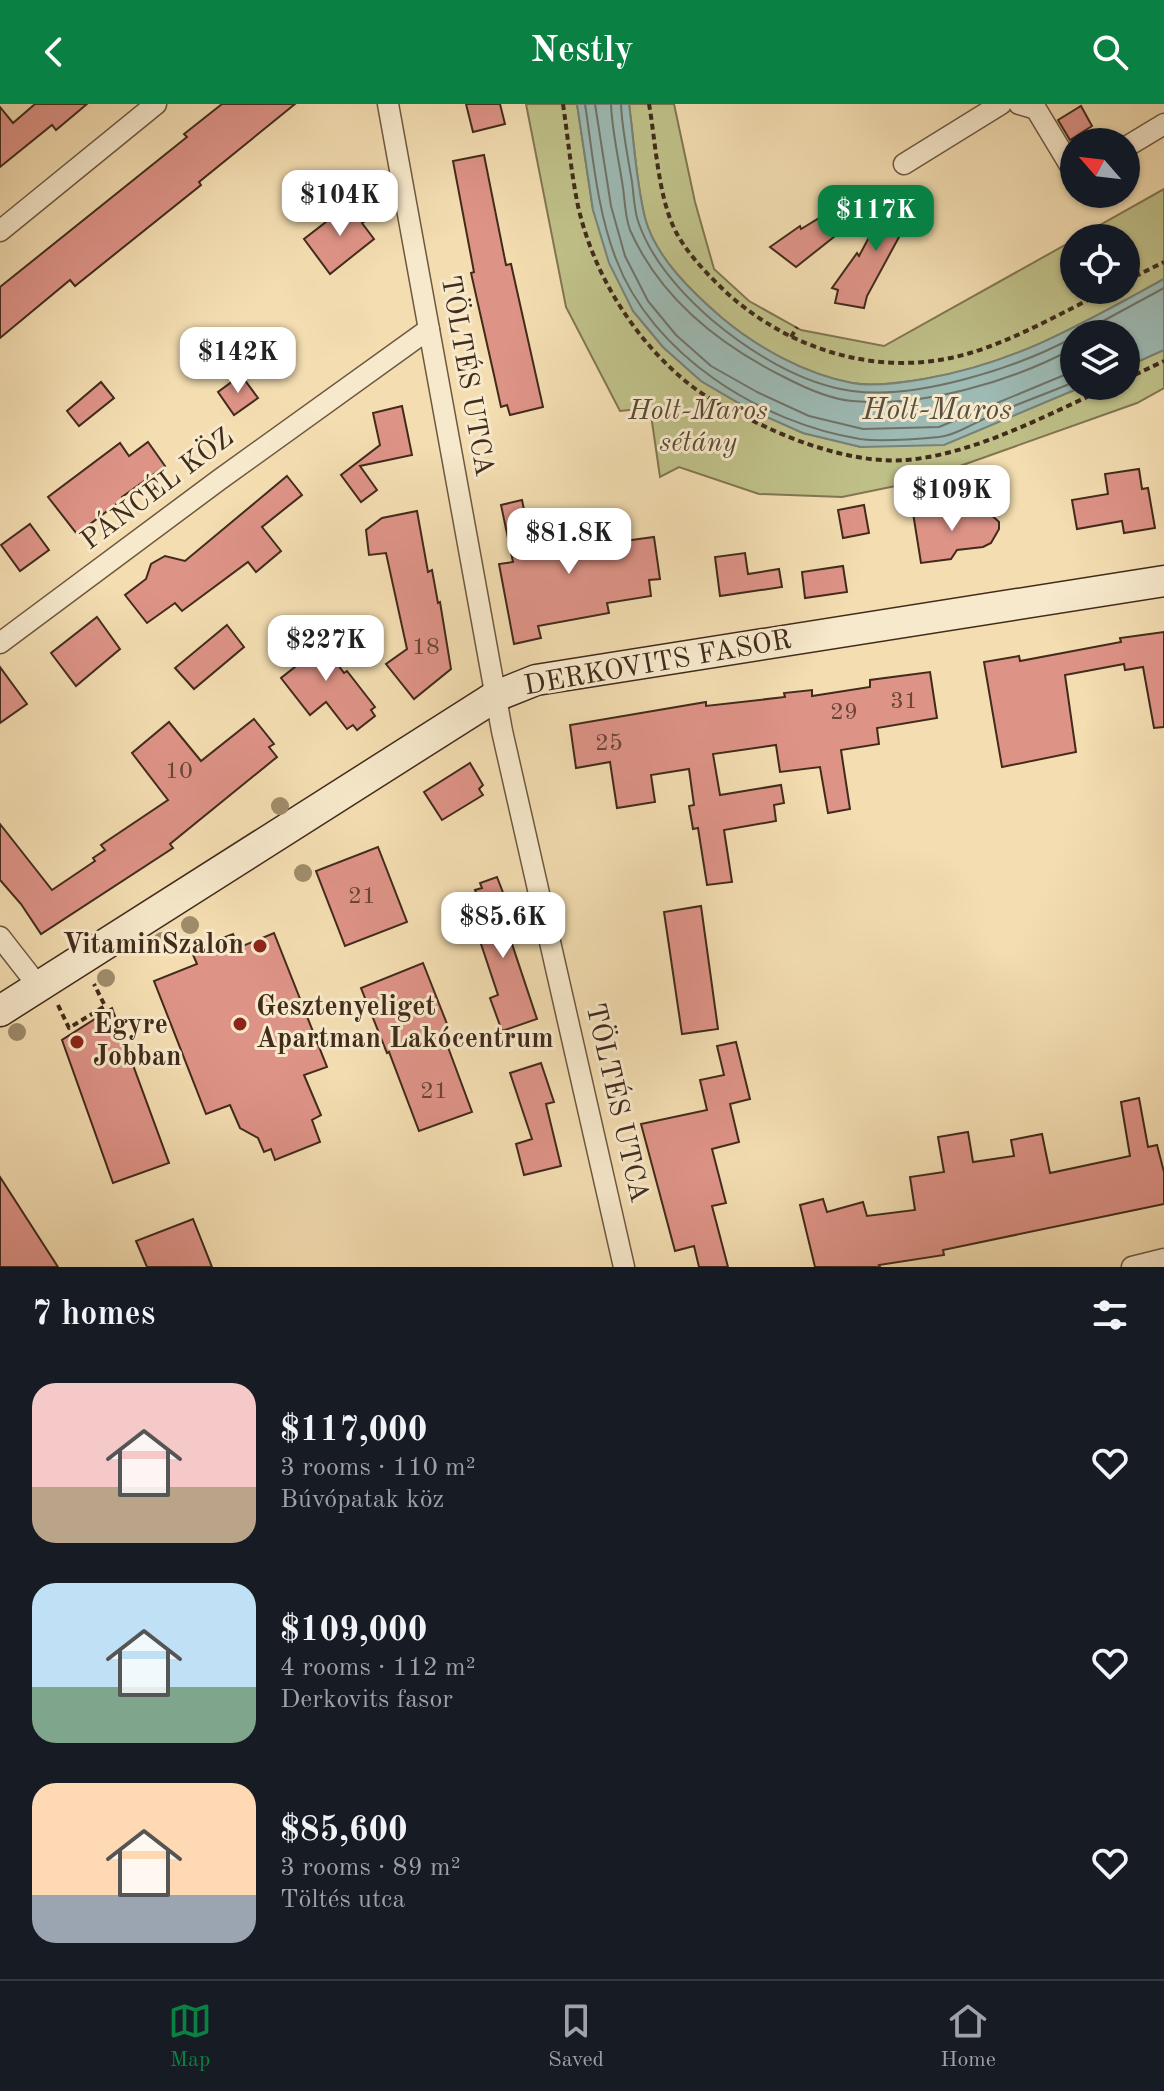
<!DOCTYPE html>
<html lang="en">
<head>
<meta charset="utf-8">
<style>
  body { margin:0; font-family:"Old Standard TT",serif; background:#242831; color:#f1f3f6; height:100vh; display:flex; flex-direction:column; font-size:30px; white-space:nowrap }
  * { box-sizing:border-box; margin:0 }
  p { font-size:26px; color:#9ea1a6 }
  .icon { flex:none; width:44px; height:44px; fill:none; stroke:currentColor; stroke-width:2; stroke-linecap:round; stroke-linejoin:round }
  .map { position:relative; height:1163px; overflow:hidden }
  .drawer { display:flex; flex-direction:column; background:#171b24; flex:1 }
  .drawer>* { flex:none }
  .needle { width:52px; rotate:298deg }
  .buttons { position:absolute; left:1060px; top:24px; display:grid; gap:16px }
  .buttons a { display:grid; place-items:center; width:80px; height:80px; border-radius:50%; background:#171b24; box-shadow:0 2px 6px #0004; font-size:40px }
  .price { position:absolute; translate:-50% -68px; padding:0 18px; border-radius:16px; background:#fff; color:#222; font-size:26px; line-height:52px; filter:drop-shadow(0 2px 4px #0008) }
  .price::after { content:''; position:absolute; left:50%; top:48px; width:24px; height:18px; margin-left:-12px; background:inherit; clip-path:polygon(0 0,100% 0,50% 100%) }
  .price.active { background:#0b8043; color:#fff }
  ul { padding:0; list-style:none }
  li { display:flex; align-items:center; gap:24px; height:200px; padding:0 32px }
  li span { display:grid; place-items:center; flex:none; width:224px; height:160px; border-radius:24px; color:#555 }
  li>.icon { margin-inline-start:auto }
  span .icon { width:96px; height:96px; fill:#fffc; stroke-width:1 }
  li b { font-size:34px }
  h2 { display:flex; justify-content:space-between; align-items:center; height:96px; padding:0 32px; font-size:34px }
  header { display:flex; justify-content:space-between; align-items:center; height:104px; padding:0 32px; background:#0b8043; color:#fff; font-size:36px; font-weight:700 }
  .tab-bar { display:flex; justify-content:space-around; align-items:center; height:112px; border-top:2px solid #363941; background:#171b24; font-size:22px; color:#9ea1a6 }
  .tab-bar a { display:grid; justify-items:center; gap:4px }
  .tab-bar .active { color:#0b8043 }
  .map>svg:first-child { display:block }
  .green { fill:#bfc088; stroke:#807652; stroke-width:2 }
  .water { fill:#9dbab4; stroke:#788177; stroke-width:2 }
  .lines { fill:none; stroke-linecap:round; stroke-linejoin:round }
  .shore { stroke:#6f7268; stroke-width:2 }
  .building { fill:#de9387; stroke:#412b1b; stroke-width:2 }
  .street-casing { stroke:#6e5840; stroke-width:23 }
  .secondary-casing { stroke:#412b1b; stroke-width:33 }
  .path { stroke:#412b1b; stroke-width:4; stroke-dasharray:6 4; stroke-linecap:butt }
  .street { stroke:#f7e9cc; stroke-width:20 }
  .secondary { stroke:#f7e9cc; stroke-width:30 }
  .tree { fill:#9f8c6b }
  .poi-dot { fill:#8f2418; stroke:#f7e9cc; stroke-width:3 }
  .labels { text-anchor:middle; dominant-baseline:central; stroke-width:6; stroke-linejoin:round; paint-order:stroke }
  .number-label { font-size:24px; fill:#684536 }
  .street-label { font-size:28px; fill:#412b1b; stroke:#f7e9cc }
  .park-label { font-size:28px; font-style:italic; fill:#5a4931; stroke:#f7e9cc }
  .poi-label { font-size:28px; font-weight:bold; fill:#412b1b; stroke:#f7e9cc; text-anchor:start }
  .water-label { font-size:30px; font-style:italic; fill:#584f41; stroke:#f7e9cc }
</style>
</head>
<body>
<header><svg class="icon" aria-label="back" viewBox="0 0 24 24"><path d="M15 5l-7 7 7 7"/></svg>Nestly<svg class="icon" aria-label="search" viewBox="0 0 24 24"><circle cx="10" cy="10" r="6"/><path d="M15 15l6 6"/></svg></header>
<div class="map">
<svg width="1164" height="1163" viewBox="0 0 1164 1163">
  <rect width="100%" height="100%" fill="#f3ddb1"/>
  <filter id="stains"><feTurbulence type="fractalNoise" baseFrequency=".0025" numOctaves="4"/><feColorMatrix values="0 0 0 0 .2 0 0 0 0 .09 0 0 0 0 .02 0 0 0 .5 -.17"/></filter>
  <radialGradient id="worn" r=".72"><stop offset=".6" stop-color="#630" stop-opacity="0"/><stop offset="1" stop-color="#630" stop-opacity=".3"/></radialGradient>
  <!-- green -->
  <g class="green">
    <polygon points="526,0 577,0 593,106 633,207 663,243 701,277 749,305 803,329 861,343 998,317 1084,282 1126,282 1126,263 1164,246 1164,284 1137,299 915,378 842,393 759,390 679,363 660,373 650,304 620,307 566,203"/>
    <path d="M629,0H674L695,98L714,165L749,197L801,226L884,242L1074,136V186H1126V134H1077L1164,85V175C1083,219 1017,259 924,275C901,279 874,283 852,279C805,270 758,244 722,214C693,189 655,153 645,114C636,78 634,37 629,0Z"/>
  </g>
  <!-- water -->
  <path class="water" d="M577,0H629C634,37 636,78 645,114C655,153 693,189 722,214C758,244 805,270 852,279C874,283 901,279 924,275C1017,259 1083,219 1164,175V246L1126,263V230H1074V282H1084L944,341L861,343L803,329L749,305L701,277L663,243L633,207L609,159L593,106Z"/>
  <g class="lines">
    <!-- shore -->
    <g class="shore">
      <path d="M585,0C593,52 597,106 616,155C652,251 761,319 860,335C882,338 917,335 939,333C956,331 974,319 990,312C1017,300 1046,290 1074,278"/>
      <polyline points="595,0 611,102 625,152 648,197 676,231 711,262 757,288 809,312 863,325 939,323 1074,267"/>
      <path d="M611,0C612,28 619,56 623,84C625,97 625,113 630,126C660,194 718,240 784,273C805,284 829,295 852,297C922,304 1013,277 1074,244"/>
      <path d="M621,0C622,26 628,53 632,78C634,92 634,108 639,120C653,159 682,190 712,216C750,248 801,280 852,287C916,296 1017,264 1074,233"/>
      <polyline points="1079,230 1164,184"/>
    </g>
  </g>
  <!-- building -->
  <g class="building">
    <polygon points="35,0 87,0 56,26 52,21 0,63 0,3 13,19"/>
    <polygon points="222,0 295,0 199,78 201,81 75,182 70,176 0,234 0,183 187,33 184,30"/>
    <polygon points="466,0 500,0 505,20 473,28"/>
    <polygon points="1081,2 1092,22 1070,36 1058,16"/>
    <polygon points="484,51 506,161 511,160 543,303 510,311 507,301 501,303 494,271 471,169 474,168 453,57"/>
    <polygon points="911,88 924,98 908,124 905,122 867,192 864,204 835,199 838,186 832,184 857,149 859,152 874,124 901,92"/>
    <polygon points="352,98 367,116 362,119 374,135 330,170 304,135"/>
    <polygon points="834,105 844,125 796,163 770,143 800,122 801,125"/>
    <polygon points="215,228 235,253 219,266 199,240"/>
    <polygon points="241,271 258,294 234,311 218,288"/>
    <polygon points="101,278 114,294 79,322 67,307"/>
    <polygon points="402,302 412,351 360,362 377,386 361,398 341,371 380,341 373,309"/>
    <polygon points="148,338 165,362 122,393 123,395 77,430 48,393 120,339 129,352"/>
    <polygon points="1139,365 1142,385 1148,384 1155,424 1124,429 1122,417 1077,425 1072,396 1108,390 1105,370"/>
    <polygon points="287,372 302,391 262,423 281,447 256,468 248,458 182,507 175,499 147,519 125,491 146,475 151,460 165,452 185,457"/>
    <polygon points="522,396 531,439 601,428 603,440 654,433 660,475 649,476 651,492 607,499 609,509 538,522 541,534 514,540 499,460 513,458 501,401"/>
    <polygon points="864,401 869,429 843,434 838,406"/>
    <polygon points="940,404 942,412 986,406 999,418 999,425 991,439 983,443 957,446 951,455 921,459 913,409"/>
    <polygon points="417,407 428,468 432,466 438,499 440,498 451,565 414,595 386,560 407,545 386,449 369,451 366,426 382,414"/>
    <polygon points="30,420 49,446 20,467 1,441"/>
    <polygon points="745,449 748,470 779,465 782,483 720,492 715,453"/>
    <polygon points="843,462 847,488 805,494 802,468"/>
    <polygon points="97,513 120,545 76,582 51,549"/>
    <polygon points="227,521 244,543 194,585 175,564"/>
    <polygon points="310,523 344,569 347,567 375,603 371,606 375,612 357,626 353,621 347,625 326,598 310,611 281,574 300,559 286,541"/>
    <polygon points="1164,528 1164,623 1154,624 1143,563 1125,566 1124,560 1065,571 1076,648 1002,663 984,558 1019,552 1020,557 1121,538 1120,534"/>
    <polygon points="0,563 27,600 0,619"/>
    <polygon points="930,568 937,614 877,624 879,640 841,646 850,705 828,709 820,663 780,668 776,641 713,650 720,691 781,681 784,699 774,701 776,717 724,726 732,778 707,781 698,724 693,725 689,702 694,701 689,665 651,671 655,698 617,704 610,658 576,664 570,621 706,598 706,602 785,593 784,589 812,586 812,592 870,583 870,576"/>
    <polygon points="254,615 274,640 269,643 277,653 170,740 173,744 41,830 21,800 0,776 0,720 52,786 95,757 93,754 105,746 101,741 168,696 132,649 169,618 201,657"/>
    <polygon points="470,659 483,681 479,685 483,691 442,716 424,688"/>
    <polygon points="378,743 407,818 345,842 316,767"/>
    <polygon points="497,773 512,812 502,816 504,816 537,915 502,927 490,894 498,891 476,825 489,821 475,786 482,784 480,779"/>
    <polygon points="701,802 718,925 682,930 664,808"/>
    <polygon points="274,829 327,963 304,971 321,1011 312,1016 320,1038 275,1056 271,1045 264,1048 258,1034 240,1024 230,1001 206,1010 154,877 197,860 191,846 233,830 238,844"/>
    <polygon points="423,859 449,925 442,927 472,1008 419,1027 389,948 387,949 361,884"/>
    <polygon points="112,904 169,1059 113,1079 62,936"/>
    <polygon points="736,938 750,995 730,1000 739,1038 712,1045 726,1099 712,1102 728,1163 699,1163 694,1142 675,1147 641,1020 707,1006 700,976 724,971 717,942"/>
    <polygon points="541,959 554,998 546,1000 561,1062 524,1071 516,1040 532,1035 510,969"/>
    <polygon points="1139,994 1148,1043 1157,1041 1164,1068 1164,1100 943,1146 944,1151 879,1161 880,1163 815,1163 800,1101 823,1095 827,1108 863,1098 867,1112 915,1106 910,1073 944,1068 938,1033 968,1028 973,1058 1014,1052 1011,1036 1042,1030 1050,1069 1130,1052 1121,998"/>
    <polygon points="0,1073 58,1163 0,1163"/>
    <polygon points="193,1115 212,1163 147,1163 136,1137"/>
  </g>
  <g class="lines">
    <defs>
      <g id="street">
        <polyline points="388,0 502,627 624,1163"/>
        <polyline points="1019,0 1036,5 1074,68"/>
        <polyline points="1126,43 1164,20"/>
        <polyline points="904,60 1001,0"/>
        <polyline points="0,127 156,0"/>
        <polyline points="0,539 219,376 429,225"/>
        <polyline points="0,833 39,883"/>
        <polyline points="1132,1163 1164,1155"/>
      </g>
      <polyline id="secondary" points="0,907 496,592 536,576 1164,477"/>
    </defs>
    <!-- street casing -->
    <use href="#street" class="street-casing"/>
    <!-- secondary casing -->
    <use href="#secondary" class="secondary-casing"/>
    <!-- path -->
    <g class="path">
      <path d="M563,0C568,34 571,68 578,102C593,168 631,231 683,275C707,296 738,310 766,323C806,342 863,360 907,356C978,349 1046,311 1111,282"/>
      <path d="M649,0C656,40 658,95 677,130C690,153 709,172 728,190C793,248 884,275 970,249C1015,236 1065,207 1108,186"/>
      <polyline points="1126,177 1164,158"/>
      <polyline points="791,233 797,223"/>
      <polyline points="1126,275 1164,257"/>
      <polyline points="58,901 69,924 105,902 94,880"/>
    </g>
    <!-- street -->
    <use href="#street" class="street"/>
    <!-- secondary -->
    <use href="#secondary" class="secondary"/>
  </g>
  <!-- trees -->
  <g class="tree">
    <circle cx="280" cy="702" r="9"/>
    <circle cx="303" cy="769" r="9"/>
    <circle cx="190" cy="821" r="9"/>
    <circle cx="162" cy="837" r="9"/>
    <circle cx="106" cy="874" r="9"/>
    <circle cx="17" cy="928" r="9"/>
  </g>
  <!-- markers -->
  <g class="poi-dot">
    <circle cx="260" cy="842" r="8"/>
    <circle cx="240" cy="920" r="8"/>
    <circle cx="77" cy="938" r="8"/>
  </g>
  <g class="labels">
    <!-- number labels -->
    <g class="number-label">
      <text x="426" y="544">18</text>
      <text x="904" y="598">31</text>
      <text x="844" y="609">29</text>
      <text x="609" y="640">25</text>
      <text x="179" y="668">10</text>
      <text x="362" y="793">21</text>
      <text x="434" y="988">21</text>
    </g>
    <!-- street labels -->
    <g class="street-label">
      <text transform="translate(466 272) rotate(80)">TÖLTÉS UTCA</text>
      <text transform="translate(158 386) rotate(-37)">PÁNCÉL KÖZ</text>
      <text transform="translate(658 560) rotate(-10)">DERKOVITS FASOR</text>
      <text transform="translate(616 999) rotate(77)">TÖLTÉS UTCA</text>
    </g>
    <!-- park labels -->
    <g class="park-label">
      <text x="698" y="308">Holt-Maros<tspan x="698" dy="32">sétány</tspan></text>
    </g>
    <!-- poi labels -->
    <g class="poi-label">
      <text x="244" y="842" text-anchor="end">VitaminSzalon</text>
      <text x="256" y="904">Gesztenyeliget<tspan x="256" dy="32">Apartman Lakócentrum</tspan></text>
      <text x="93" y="922">Egyre<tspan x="93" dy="32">Jobban</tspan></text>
    </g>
    <!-- water labels -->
    <g class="water-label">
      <text x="937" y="307">Holt-Maros</text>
    </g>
  </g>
  <rect width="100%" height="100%" filter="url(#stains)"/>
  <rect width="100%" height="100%" fill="url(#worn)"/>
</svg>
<div class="buttons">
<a><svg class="needle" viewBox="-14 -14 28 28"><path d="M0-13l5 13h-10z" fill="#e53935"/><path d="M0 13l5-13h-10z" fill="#9ea1a6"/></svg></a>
<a><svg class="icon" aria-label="locate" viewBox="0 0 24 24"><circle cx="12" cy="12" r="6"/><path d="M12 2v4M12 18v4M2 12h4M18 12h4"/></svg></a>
<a><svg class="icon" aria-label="layers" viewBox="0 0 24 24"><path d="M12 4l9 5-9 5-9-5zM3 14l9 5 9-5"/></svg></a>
</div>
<b class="price" style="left:340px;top:134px">$104K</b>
<b class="price active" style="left:876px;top:149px">$117K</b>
<b class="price" style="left:238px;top:291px">$142K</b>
<b class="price" style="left:952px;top:429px">$109K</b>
<b class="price" style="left:569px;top:472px">$81.8K</b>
<b class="price" style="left:326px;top:579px">$227K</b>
<b class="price" style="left:503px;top:856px">$85.6K</b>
</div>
<section class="drawer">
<h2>7 homes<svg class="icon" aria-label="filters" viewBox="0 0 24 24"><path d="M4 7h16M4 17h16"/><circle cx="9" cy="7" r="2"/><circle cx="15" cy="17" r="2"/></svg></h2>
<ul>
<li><span style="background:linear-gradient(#f6c9c9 65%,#b9a48a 0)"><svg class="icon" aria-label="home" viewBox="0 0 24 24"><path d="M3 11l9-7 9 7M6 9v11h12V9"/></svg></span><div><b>$117,000</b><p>3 rooms · 110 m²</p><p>Búvópatak köz</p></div><svg class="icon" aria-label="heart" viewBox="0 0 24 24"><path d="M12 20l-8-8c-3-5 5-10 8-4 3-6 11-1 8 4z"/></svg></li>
<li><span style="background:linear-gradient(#bfe0f5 65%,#7fa58c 0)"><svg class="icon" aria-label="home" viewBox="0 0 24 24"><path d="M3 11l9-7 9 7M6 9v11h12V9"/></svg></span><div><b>$109,000</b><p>4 rooms · 112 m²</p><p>Derkovits fasor</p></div><svg class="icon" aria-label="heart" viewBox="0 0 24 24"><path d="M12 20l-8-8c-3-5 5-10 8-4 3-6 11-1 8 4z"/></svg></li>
<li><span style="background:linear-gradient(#ffd9b3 70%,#9aa5b1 0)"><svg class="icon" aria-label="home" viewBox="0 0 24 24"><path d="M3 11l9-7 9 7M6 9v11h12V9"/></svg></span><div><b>$85,600</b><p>3 rooms · 89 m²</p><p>Töltés utca</p></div><svg class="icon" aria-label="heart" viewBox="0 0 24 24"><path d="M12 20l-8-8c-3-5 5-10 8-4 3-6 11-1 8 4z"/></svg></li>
</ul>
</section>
<nav class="tab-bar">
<a class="active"><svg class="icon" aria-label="map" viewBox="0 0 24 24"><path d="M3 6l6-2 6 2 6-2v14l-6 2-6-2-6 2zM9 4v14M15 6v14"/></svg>Map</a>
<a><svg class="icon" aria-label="saved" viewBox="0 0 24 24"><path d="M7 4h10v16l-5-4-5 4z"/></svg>Saved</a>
<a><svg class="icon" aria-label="home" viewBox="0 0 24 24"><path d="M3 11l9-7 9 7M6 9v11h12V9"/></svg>Home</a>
</nav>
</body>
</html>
